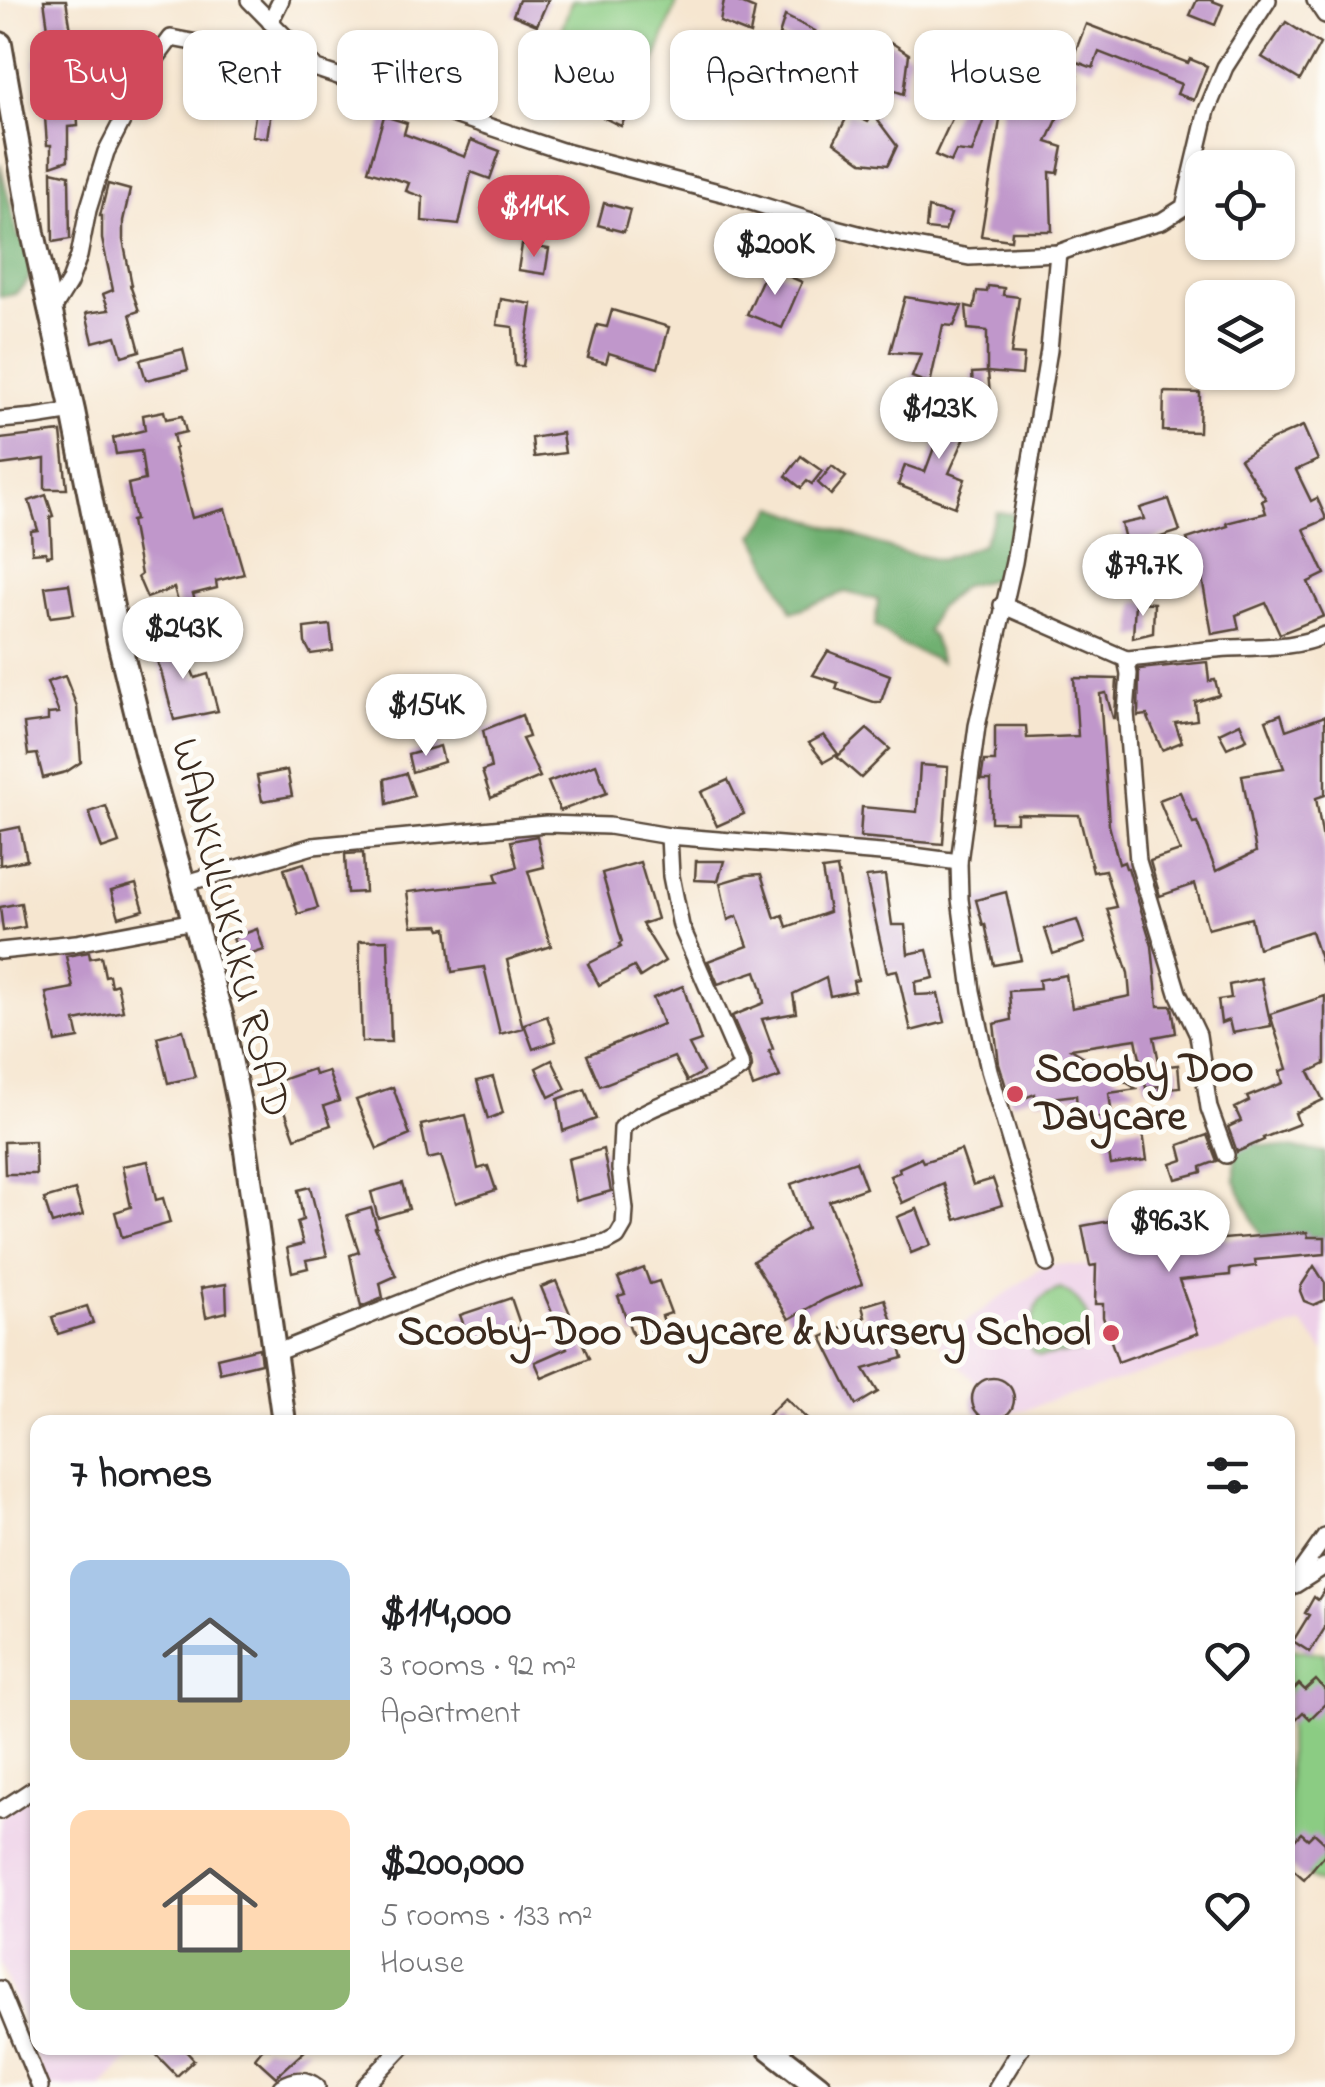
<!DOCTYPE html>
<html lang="en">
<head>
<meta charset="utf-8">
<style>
  body { margin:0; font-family:"Indie Flower",sans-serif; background:#f2f2f2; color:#202124; height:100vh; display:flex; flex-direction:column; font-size:38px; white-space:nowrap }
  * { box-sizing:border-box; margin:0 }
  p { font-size:32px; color:#757577 }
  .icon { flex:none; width:55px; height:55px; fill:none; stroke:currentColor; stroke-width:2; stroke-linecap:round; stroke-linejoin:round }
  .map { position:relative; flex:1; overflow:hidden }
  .details { position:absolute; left:30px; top:1415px; width:1265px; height:640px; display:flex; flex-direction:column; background:#fff; border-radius:20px; box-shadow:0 2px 8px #0004 }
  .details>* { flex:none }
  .banner { position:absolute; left:30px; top:30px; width:1265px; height:90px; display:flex; gap:20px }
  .controls { position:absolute; left:1185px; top:150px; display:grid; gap:20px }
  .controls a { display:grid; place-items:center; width:110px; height:110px; border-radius:20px; background:#fff; box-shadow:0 2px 8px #0004; font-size:50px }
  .price { position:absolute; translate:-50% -85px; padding:0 22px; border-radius:35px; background:#fff; color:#222; font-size:32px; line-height:65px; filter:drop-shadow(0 2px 5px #0008) }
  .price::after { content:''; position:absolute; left:50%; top:60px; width:30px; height:22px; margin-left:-15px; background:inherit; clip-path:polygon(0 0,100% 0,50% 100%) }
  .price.current { background:#d1495b; color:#fff }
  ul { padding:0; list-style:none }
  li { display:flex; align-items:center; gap:30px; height:250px; padding:0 40px }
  li span { display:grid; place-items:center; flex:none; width:280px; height:200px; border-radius:20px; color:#555 }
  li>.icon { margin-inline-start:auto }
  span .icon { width:120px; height:120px; fill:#fffc; stroke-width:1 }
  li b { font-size:42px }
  h2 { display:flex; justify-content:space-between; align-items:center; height:120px; padding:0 40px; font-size:42px }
  .pill { padding:0 35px; border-radius:20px; background:#fff; box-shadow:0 2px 8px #0004; font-size:35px; line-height:90px }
  .pill.current { background:#d1495b; color:#fff }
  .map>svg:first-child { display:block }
  .built { fill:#eed0e8 }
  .green { fill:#8bcc83; stroke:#637b50; stroke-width:2.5 }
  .forest { fill:#70b071; stroke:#566d48; stroke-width:2.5 }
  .building { fill:#c097cb }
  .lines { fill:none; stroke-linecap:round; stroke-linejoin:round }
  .minor-casing { stroke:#574639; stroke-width:20 }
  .secondary-casing { stroke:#574639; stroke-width:28 }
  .minor { stroke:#fff; stroke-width:15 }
  .secondary { stroke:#fff; stroke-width:22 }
  .poi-dot { fill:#d1495b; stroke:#fdfcf7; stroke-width:4 }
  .labels { text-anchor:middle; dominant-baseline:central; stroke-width:10; stroke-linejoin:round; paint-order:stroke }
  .street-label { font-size:42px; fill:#3b2a1e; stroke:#fdfcf7 }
  .poi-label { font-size:42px; font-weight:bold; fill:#3b2a1e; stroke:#fdfcf7; text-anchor:start }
</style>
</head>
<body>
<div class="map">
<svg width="1325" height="2087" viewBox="0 0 1325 2087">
  <rect width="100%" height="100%" fill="#fdfcf7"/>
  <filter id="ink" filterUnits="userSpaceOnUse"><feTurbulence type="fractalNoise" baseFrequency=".01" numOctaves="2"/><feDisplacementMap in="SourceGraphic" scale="20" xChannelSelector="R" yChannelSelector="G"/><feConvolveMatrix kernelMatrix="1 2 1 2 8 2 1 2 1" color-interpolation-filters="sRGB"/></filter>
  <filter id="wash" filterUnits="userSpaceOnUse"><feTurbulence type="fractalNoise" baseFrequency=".0048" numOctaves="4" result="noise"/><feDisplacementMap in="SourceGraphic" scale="40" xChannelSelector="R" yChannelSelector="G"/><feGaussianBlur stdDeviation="2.25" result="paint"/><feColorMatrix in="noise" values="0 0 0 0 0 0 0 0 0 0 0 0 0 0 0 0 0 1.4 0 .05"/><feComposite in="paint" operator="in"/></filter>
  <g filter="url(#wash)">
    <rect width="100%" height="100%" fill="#f6e6d0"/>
    <!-- built -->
    <g class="built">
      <polygon points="1325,1234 1325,1352 1302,1324 1006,1415 938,1342 1047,1264 1090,1266"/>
      <polygon points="37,1791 38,2048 141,2048 101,2087 47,2087 0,1962 0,1817"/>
    </g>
    <!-- green -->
    <g class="green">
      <polygon points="572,0 678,0 649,76 556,45"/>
      <path d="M1060,1289C1074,1293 1090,1313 1090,1328C1090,1338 1084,1345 1079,1352C1067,1351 1049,1358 1038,1355C1022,1350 1034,1313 1039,1302C1044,1295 1052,1292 1060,1289Z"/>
      <polygon points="1288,1649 1325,1653 1325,1886 1288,1864"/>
    </g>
    <!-- forest -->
    <g class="forest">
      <polygon points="0,164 18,236 28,246 31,269 28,281 15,294 0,297"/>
      <polygon points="775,507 900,552 940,560 982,545 997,512 1014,514 1012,558 1000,578 963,586 937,609 927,631 933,637 941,662 901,645 875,626 878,600 845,592 792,612 754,535"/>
      <polygon points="1235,1142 1325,1152 1325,1237 1308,1237 1306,1232 1261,1236 1235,1181"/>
    </g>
    <g id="blocks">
      <!-- building -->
      <g class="building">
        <polygon points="44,0 66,0 76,61 94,56 100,74 130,74 130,81 124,92 97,92 97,97 77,100 78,126 68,127 68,160 51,166 51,145 47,145 44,103 41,104 35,59 52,56"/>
        <polygon points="519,0 548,0 537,25 513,15"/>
        <polygon points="724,0 734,0 755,9 750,34 720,22"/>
        <polygon points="1197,0 1210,0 1223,5 1215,25 1190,15"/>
        <polygon points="785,16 815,31 805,46 779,35"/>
        <polygon points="1286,22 1320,44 1300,80 1262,57"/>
        <polygon points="1086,24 1188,63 1190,59 1207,66 1194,100 1177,94 1181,84 1099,52 1093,68 1072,60"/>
        <polygon points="892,43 909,54 904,94 850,76 862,49"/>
        <polygon points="980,59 1024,81 1033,64 1054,77 1058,69 1077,76 1047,142 1063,147 1058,173 1050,172 1052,231 1012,231 1011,240 981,236 1003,102 991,99 972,153 956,151 951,162 935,155"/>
        <polygon points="260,82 275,84 267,138 252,136"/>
        <polygon points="609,90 633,102 621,126 598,115"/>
        <polygon points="849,113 868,122 873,114 897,146 888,165 862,162 834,142"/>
        <polygon points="384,116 407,123 404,134 465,157 471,140 500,151 490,179 471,172 459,225 422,221 423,197 406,191 409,183 368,171"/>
        <polygon points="52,171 69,175 70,239 53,242"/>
        <polygon points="108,184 130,190 123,221 123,240 132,285 130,285 139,311 130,314 140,351 122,356 116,336 93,342 86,313 109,310 103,294 113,290 102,239 102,216 100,216"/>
        <polygon points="604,203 630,210 624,232 598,225"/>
        <polygon points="928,208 951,214 945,231 926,229"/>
        <polygon points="522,245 549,249 545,274 518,270"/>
        <polygon points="768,267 802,282 782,328 747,314"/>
        <polygon points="988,286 1004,288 1003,295 1019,297 1011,354 1024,355 1022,375 987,372 987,331 968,329 966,306 974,308 977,291 987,292"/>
        <polygon points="905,297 962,306 954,326 943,325 930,384 912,377 921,354 890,352"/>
        <polygon points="501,299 532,304 523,366 515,366 513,327 497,325"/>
        <polygon points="612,310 669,327 658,368 609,353 606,363 588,358 597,325 607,327"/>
        <polygon points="183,349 188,370 146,380 140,360"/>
        <polygon points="988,372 990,395 974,397 972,373"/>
        <polygon points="1164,392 1200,393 1199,432 1163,431"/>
        <polygon points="931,410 967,426 967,433 949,473 965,479 955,507 898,485 905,465 925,472 938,437 922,430"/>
        <polygon points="164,411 166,419 182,416 186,432 173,435 176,448 174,449 192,518 225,509 244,574 216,581 217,588 193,594 197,608 181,612 174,588 147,598 138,577 141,575 131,521 135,520 128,484 145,480 141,451 116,454 113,438 145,430 143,415"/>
        <polygon points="1303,426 1318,460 1296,470 1311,501 1317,498 1325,516 1325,520 1304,529 1325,574 1308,582 1324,616 1280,634 1266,603 1236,615 1239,629 1212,634 1200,567 1197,569 1187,539 1228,526 1227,523 1266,513 1262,501 1266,499 1240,459 1271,440"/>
        <polygon points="61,432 67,489 45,489 45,459 0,465 0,439"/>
        <polygon points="562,433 565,453 534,457 532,438"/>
        <polygon points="801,456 822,471 812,484 807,481 801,488 786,476"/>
        <polygon points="832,466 846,477 831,495 818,483"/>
        <polygon points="46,495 53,516 50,517 52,555 47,556 45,552 32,553 31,531 38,530 29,501"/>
        <polygon points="1169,499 1180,531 1151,540 1154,553 1130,558 1121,524 1144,519 1140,508"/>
        <polygon points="69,584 74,614 50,617 45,587"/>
        <polygon points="1135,602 1154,603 1153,633 1133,638"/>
        <polygon points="330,625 333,651 311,654 305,643 304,628"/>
        <polygon points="177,636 195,678 208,674 218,711 174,720 161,671 151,647"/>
        <polygon points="828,651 890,675 881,702 874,702 836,689 838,683 813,675"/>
        <polygon points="1207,662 1209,681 1215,680 1219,695 1195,702 1197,720 1175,723 1182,742 1162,750 1147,715 1138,716 1139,669"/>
        <polygon points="65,676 77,707 81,762 66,772 43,778 37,754 28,755 24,724 48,721 48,714 59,713 47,682"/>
        <polygon points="1074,678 1117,679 1115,718 1113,718 1106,693 1100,694 1109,825 1119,864 1124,862 1126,868 1128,868 1152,946 1158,1006 1172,1006 1176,1033 1154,1037 1160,1067 1178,1065 1180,1087 1160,1089 1159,1086 1146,1088 1136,1039 1071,1049 1137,1089 1109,1093 1112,1116 1078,1119 1076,1095 1035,1100 1035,1094 1011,1103 999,1064 994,1024 1011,1020 1009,991 1040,989 1039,980 1066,975 1072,1008 1130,996 1128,973 1107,909 1116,907 1105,870 1093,872 1079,815 1017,814 1017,822 991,822 991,780 981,780 984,761 995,761 995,726 1026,726 1027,738 1078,736"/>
        <polygon points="1281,714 1286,730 1325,716 1325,795 1316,798 1325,852 1325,964 1322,965 1311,931 1258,948 1251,918 1208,929 1195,884 1160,896 1150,861 1180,851 1159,800 1180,792 1193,823 1197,822 1216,871 1256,852 1242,775 1284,768 1266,720"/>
        <polygon points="522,715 529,737 522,739 540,777 491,798 482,771 491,768 483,730"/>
        <polygon points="1240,723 1247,739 1227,748 1219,733"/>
        <polygon points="867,729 890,749 861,778 837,757"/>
        <polygon points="824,735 838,754 824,762 809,743"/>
        <polygon points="440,746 444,762 412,772 408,755"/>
        <polygon points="596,764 607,793 560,811 548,782"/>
        <polygon points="920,765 948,767 943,844 860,837 862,807 917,812"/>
        <polygon points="287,770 292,796 262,801 257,776"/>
        <polygon points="406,773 414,796 387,804 385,779"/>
        <polygon points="728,780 744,814 717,826 701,792"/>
        <polygon points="106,806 119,843 102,849 89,812"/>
        <polygon points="20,827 27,860 0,865 0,831"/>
        <polygon points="537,836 544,867 528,871 551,946 507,960 523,1028 500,1034 484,967 452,972 447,928 441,929 439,925 412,926 407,892 498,882 495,873 517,867 511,841"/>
        <polygon points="363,853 365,892 347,893 345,854"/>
        <polygon points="696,861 724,861 718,881 695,880"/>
        <polygon points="640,862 657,919 642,924 665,961 640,977 634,967 599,985 588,964 621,947 619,944 622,942 602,873"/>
        <polygon points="304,863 318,908 298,914 284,869"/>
        <polygon points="837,868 858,980 853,981 855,991 830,996 826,978 793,994 796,1013 762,1019 773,1049 769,1051 780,1077 753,1087 749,1075 752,1067 751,1060 732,1016 764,1003 762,989 756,971 718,984 708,961 748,946 737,916 728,920 720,883 747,875 761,874 775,918 783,915 787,927 829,912 822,870"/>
        <polygon points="885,875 892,925 905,925 908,954 927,950 934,978 915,982 916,995 938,994 945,1022 911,1031 897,970 887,972 866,877"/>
        <polygon points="136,884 144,910 119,917 111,891"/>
        <polygon points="1006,892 1021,960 994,965 985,924 983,925 976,900"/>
        <polygon points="21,903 25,927 3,931 0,907"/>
        <polygon points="1077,920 1085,943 1053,954 1045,929"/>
        <polygon points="257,929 264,950 240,958 233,938"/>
        <polygon points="388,940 391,1042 362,1042 359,941"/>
        <polygon points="89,952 90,958 101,956 105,976 109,975 111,986 117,984 123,1011 75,1021 79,1038 56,1042 46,993 73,988 66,956"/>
        <polygon points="1261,978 1271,1026 1232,1033 1229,1020 1221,1023 1218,1000 1231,998 1229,985"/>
        <polygon points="683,986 701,1041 689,1045 703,1072 687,1081 674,1057 600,1086 587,1055 663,1024 653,998"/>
        <polygon points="1325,996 1325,1064 1309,1072 1323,1100 1295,1113 1299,1124 1263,1138 1264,1140 1237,1152 1228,1127 1241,1121 1235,1108 1249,1101 1247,1097 1283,1083 1280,1071 1287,1069 1270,1014"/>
        <polygon points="547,1016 556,1041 533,1049 524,1024"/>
        <polygon points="183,1030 195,1077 168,1083 157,1037"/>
        <polygon points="552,1060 566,1089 549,1097 536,1068"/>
        <polygon points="313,1069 315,1075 328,1071 339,1101 324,1106 331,1125 295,1138 276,1086 282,1084 281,1080"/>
        <polygon points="493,1077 503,1113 488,1119 477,1081"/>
        <polygon points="393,1087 410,1135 377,1149 356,1100"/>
        <polygon points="585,1089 596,1119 563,1131 558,1099"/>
        <polygon points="466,1115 478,1169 488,1166 496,1190 456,1203 441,1156 428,1159 421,1125"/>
        <polygon points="1142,1126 1147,1160 1111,1165 1105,1131"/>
        <polygon points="1207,1135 1217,1161 1201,1167 1202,1172 1176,1179 1171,1164 1183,1160 1179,1145"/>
        <polygon points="35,1141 36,1174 5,1174 4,1142"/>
        <polygon points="603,1149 611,1191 576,1201 568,1159"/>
        <polygon points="961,1150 973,1185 993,1179 1002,1205 956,1220 944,1184 902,1203 890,1176 900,1172 899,1168 921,1158 923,1162"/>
        <polygon points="148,1161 156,1200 163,1198 170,1223 122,1237 115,1212 131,1207 122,1166"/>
        <polygon points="856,1161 866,1188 829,1201 862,1284 825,1299 789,1319 753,1261 807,1228 791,1184"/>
        <polygon points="402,1183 409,1209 378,1218 371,1192"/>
        <polygon points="310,1187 327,1256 306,1260 308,1268 292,1272 287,1248 303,1244 297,1222 303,1220 298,1190"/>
        <polygon points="75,1190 83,1215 52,1224 44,1199"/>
        <polygon points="1210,1204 1224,1239 1307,1232 1308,1237 1325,1237 1325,1254 1255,1260 1256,1266 1230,1269 1230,1275 1179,1280 1198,1333 1118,1362 1103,1317 1103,1304 1095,1304 1096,1265 1090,1266 1082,1226 1137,1216 1142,1247 1199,1242 1188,1213"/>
        <polygon points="371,1208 377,1227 375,1228 396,1276 380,1283 383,1298 361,1307 350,1255 359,1252 347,1215"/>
        <polygon points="917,1209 931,1245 911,1253 897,1217"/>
        <polygon points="1314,1266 1325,1283 1325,1300 1314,1305 1304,1301 1300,1291 1301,1286"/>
        <polygon points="644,1268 650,1284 659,1281 671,1313 662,1316 665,1324 633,1336 618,1296 625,1294 618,1278"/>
        <polygon points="556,1281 589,1358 542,1378 535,1362 567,1348 541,1287"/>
        <polygon points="226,1284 227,1312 206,1317 201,1288"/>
        <polygon points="511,1298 521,1327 471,1345 460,1315"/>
        <polygon points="885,1299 903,1358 864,1369 878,1392 856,1405 822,1337 865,1317 862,1306"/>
        <polygon points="87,1306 93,1323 58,1334 52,1317"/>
        <polygon points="259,1348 261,1363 220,1373 217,1358"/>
        <circle cx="993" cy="1399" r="21"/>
        <polygon points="785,1398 810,1422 761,1422"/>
        <polygon points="1325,1589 1325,1628 1310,1652 1293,1641 1309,1615 1305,1613 1314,1597 1318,1600"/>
        <polygon points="1316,1680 1325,1690 1325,1704 1310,1719 1303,1712 1288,1727 1288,1695 1299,1684 1305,1690"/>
        <polygon points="1301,1833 1308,1839 1314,1833 1325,1843 1325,1854 1304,1879 1288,1865 1288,1848"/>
        <polygon points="150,2048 183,2048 194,2060 177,2076"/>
        <polygon points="263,2048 308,2048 276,2077 255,2058"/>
      </g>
    </g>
  </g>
  <g filter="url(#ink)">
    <use href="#blocks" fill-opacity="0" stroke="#574639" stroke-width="2.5"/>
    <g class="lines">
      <defs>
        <g id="minor">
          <polyline points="249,0 313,65"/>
          <polyline points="1315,0 1325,15"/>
          <polyline points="270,22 281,0"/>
          <polyline points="50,314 69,283 79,256 88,210 106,152 151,65 171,38 293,61 562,151 726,194 824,225 889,242 969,257 1058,253 1106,236 1162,221 1184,207 1207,110 1225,67 1268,0"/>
          <polyline points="0,420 35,417 73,411"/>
          <polyline points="1002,605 1126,659 1129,674 1126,712 1138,861 1178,993 1198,1035 1209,1108 1226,1155"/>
          <path d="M1126,659C1161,656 1196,650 1230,648C1264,646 1292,649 1325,635"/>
          <polyline points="183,884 313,846 546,824 609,826 669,836 906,855 959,862"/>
          <polyline points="0,951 76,943 194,921"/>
          <polyline points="1047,1264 989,1070 972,991 960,899 959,862 977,726 1014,562 1049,350 1058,253"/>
          <path d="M275,1353L453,1282L512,1263L606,1243L617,1237L624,1225L625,1209L620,1169L622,1128C647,1102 708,1093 741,1068L740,1062L681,926L671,876L669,836"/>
          <polyline points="1295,1585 1325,1566"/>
          <polyline points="1288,1589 1325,1537"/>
          <polyline points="0,1811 38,1786"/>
          <polyline points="0,1989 40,2087"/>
          <path d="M281,2087C294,2079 305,2077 317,2087"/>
          <polyline points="364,2087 401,2048"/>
          <polyline points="997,2087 1021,2048"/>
        </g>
        <g id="secondary">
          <polyline points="0,44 33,233 73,411 119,642 148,760 221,1015 240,1108 284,1422"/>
          <polyline points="769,2048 819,2087"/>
        </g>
      </defs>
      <!-- minor casing -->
      <use href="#minor" class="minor-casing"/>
      <!-- secondary casing -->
      <use href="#secondary" class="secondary-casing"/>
      <!-- minor -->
      <use href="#minor" class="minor"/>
      <!-- secondary -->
      <use href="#secondary" class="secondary"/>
    </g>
  </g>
  <!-- markers -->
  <g class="poi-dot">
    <circle cx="1015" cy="1094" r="10"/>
    <circle cx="1111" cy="1333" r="10"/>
  </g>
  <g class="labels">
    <!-- street labels -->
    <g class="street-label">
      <text transform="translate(229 928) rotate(76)">WANKULUKUKU ROAD</text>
    </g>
    <!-- poi labels -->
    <g class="poi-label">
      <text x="1035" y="1070">Scooby Doo<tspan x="1035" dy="48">Daycare</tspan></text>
      <text x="1091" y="1333" text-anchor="end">Scooby-Doo Daycare &amp; Nursery School</text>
    </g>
  </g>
</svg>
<div class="controls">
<a><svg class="icon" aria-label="locate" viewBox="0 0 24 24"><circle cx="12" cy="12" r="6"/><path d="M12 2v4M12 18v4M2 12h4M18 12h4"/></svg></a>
<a><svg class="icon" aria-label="layers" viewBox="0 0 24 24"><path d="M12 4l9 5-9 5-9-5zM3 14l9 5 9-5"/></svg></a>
</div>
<b class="price current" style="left:534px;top:260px">$114K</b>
<b class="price" style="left:775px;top:298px">$200K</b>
<b class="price" style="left:939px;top:462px">$123K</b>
<b class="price" style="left:1143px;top:619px">$79.7K</b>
<b class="price" style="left:183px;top:682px">$243K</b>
<b class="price" style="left:426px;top:759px">$154K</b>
<b class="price" style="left:1169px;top:1275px">$96.3K</b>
<div class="banner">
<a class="pill current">Buy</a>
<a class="pill">Rent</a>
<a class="pill">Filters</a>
<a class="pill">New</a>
<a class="pill">Apartment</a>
<a class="pill">House</a>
</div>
<section class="details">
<h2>7 homes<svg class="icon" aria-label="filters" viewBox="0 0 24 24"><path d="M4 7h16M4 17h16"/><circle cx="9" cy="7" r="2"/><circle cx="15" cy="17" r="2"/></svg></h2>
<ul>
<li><span style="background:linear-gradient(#a9c7e8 70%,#c2b280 0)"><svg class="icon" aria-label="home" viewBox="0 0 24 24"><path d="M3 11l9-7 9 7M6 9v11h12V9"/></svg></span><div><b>$114,000</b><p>3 rooms · 92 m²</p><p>Apartment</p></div><svg class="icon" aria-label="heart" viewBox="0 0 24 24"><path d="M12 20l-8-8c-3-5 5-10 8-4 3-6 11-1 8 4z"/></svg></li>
<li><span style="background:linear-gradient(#ffd9b3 70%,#8fb573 0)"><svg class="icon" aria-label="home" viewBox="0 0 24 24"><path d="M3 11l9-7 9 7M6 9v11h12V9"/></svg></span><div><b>$200,000</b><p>5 rooms · 133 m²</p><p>House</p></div><svg class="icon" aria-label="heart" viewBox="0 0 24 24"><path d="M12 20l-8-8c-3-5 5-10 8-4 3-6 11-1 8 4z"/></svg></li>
</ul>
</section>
</div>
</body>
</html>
